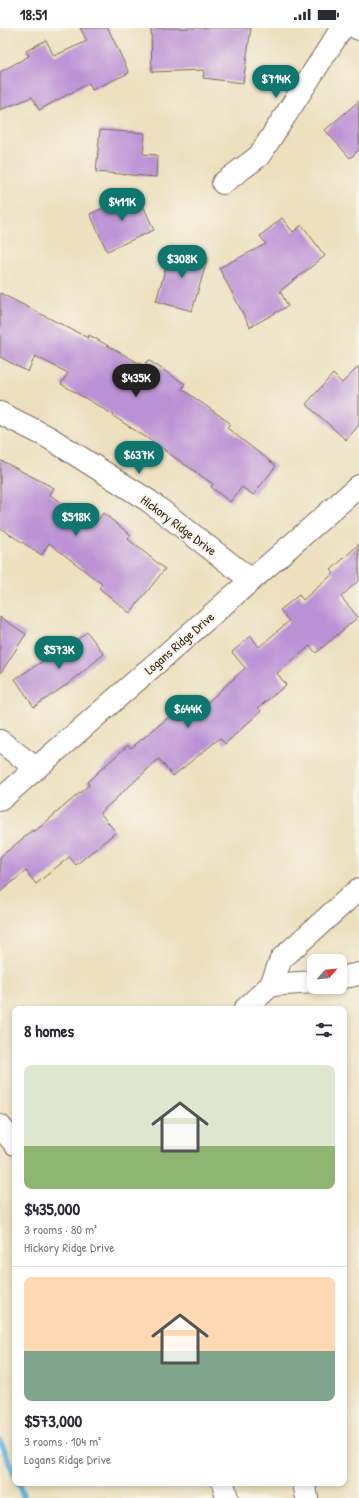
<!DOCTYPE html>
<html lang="en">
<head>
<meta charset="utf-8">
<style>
  body { margin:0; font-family:"Patrick Hand",sans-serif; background:#f7f7f7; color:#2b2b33; height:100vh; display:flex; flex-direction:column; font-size:15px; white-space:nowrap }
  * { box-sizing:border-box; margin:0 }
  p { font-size:13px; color:#7c7c81 }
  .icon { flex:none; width:22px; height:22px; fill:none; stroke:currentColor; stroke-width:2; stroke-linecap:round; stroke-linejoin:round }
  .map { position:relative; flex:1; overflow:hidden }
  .panel { position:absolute; left:12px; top:978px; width:335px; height:480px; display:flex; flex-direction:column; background:#fff; border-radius:8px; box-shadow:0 2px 6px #0003 }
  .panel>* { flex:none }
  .needle { width:26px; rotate:63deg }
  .fabs { position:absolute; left:307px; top:926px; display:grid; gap:8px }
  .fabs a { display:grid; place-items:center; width:40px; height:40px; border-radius:8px; background:#fff; box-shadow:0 2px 6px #0003; font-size:20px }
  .price { position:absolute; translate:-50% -34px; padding:0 9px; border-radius:14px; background:#0f766e; color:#fff; font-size:13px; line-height:26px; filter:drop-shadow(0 1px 2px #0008) }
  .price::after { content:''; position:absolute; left:50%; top:24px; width:12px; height:9px; margin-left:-6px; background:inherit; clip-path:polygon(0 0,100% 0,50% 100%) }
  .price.active { background:#222; color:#fff }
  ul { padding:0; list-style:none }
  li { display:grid; align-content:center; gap:8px; height:212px; padding:0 12px }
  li+li { border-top:1px solid #e1e1e2 }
  li span { display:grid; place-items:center; height:124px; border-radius:8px; color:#555 }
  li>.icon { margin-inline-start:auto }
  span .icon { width:72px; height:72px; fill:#fffc; stroke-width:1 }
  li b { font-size:17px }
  h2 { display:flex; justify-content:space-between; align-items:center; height:48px; padding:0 12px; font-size:17px }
  .status { display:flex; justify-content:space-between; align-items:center; height:28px; padding:0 20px; background:#fff; direction:ltr }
  .status svg { height:11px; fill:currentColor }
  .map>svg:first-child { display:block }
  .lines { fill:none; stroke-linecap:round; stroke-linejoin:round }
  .stream { stroke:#62b5dd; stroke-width:6 }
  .building { fill:#bb91d5 }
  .minor-casing { stroke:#796a56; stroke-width:24 }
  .minor { stroke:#fff; stroke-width:22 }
  .labels { text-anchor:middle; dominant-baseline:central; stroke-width:4; stroke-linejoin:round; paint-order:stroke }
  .street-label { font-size:13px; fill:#3b2a1e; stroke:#f7f3e8 }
</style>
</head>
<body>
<div class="status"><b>18:51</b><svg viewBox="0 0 49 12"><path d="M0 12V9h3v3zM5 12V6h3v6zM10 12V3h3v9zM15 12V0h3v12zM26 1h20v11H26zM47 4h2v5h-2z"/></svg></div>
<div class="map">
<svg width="359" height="1470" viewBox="0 0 359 1470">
  <rect width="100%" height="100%" fill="#f7f3e8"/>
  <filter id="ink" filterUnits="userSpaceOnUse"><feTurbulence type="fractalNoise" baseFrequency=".025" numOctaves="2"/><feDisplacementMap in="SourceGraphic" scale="8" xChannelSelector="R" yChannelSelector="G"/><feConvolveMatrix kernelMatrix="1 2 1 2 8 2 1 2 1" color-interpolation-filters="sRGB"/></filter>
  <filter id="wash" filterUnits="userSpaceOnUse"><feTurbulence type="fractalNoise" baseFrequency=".012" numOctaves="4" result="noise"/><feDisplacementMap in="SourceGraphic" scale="16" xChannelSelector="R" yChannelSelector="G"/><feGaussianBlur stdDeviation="0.9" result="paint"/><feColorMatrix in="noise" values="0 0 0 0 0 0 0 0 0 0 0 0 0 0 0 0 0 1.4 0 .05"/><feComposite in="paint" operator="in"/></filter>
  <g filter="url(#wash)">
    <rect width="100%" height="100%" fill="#ede0bf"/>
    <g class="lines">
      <!-- stream -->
      <g class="stream">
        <polyline points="0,1412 15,1448"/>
        <polyline points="18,1455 24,1470"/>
      </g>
    </g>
    <g id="blocks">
      <!-- building -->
      <g class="building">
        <polygon points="80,0 108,0 129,45 92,62 89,55 39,82 32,69 0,82 0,44 29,28 26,23 46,12 54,28 87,13"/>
        <polygon points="151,0 251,0 243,55 203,50 204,42 152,44"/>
        <polygon points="359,73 359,122 350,130 325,102"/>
        <polygon points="100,102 145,105 143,126 157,127 156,149 96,144"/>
        <polygon points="137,164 154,202 107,223 90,186"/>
        <polygon points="282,190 293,204 302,197 325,228 280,263 288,278 250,299 219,240 266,216 260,208"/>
        <polygon points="172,219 208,229 192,283 156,273"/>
        <polygon points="0,265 88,310 89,307 144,338 148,332 185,356 182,361 230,395 227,400 276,438 253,467 242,459 230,474 211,459 213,456 164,422 164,421 113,388 114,387 61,356 68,345 35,328 28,344 0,329"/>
        <polygon points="359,338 359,397 346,412 306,376 333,346 342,355"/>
        <polygon points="0,432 54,460 50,467 95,496 103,485 131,507 128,511 165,541 130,585 99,560 102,556 49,515 42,527 0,500"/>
        <polygon points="359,516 359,552 341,569 358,589 316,625 310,618 277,645 286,657 258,680 261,683 225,716 220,710 173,748 159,731 100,785 116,804 76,837 69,829 36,856 26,843 0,864 0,829 33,802 34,804 89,757 87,754 128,717 131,720 180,680 189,691 245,640 232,624 251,608 259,619 289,593 280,582 299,567 303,572 334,545 331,542"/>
        <polygon points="0,589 26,606 0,646"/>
        <polygon points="87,604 104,626 72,653 34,679 15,651 54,626 55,629"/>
      </g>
    </g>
  </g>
  <g filter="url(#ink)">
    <use href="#blocks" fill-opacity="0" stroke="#796a56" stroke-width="1"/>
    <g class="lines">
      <defs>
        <g id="minor">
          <polyline points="357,0 359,1"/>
          <polyline points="223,155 259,128 342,0"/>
          <polyline points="0,385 48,409 149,473 251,552"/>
          <polyline points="0,713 36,740"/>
          <polyline points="0,772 359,458"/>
          <polyline points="340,950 359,946"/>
          <polyline points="271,957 314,954"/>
          <polyline points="245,981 271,957 281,931 359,861"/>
          <polyline points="0,1098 15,1116"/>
          <polyline points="223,1455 227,1470"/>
          <polyline points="304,1455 307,1470"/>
        </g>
      </defs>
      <!-- minor casing -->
      <use href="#minor" class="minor-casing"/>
      <!-- minor -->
      <use href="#minor" class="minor"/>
    </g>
  </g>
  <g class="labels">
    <!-- street labels -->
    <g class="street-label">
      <text transform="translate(179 497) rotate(37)">Hickory Ridge Drive</text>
      <text transform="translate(179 615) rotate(-41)">Logans Ridge Drive</text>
    </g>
  </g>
</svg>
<div class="fabs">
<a><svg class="needle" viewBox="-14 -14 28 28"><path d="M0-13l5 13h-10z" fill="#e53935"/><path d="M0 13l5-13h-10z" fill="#7c7c81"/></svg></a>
</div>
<b class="price" style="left:276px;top:71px">$714K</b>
<b class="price" style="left:122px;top:194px">$411K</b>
<b class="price" style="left:182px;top:251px">$308K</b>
<b class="price active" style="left:136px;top:370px">$435K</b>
<b class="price" style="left:139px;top:447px">$637K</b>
<b class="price" style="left:76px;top:509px">$518K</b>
<b class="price" style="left:59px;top:642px">$573K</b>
<b class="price" style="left:188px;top:701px">$644K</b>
<section class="panel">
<h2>8 homes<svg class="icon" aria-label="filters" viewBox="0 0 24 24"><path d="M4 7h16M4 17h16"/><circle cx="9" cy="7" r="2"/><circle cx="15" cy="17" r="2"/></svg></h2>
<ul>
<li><span style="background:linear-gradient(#dfe7d0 65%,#8fb573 0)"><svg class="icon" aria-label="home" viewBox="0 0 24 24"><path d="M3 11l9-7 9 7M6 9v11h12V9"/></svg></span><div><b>$435,000</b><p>3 rooms · 80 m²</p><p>Hickory Ridge Drive</p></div></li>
<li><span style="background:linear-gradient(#ffd9b3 60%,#7fa58c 0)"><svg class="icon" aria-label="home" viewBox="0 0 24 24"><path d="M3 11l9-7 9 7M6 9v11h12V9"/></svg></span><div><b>$573,000</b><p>3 rooms · 104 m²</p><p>Logans Ridge Drive</p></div></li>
</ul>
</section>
</div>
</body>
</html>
